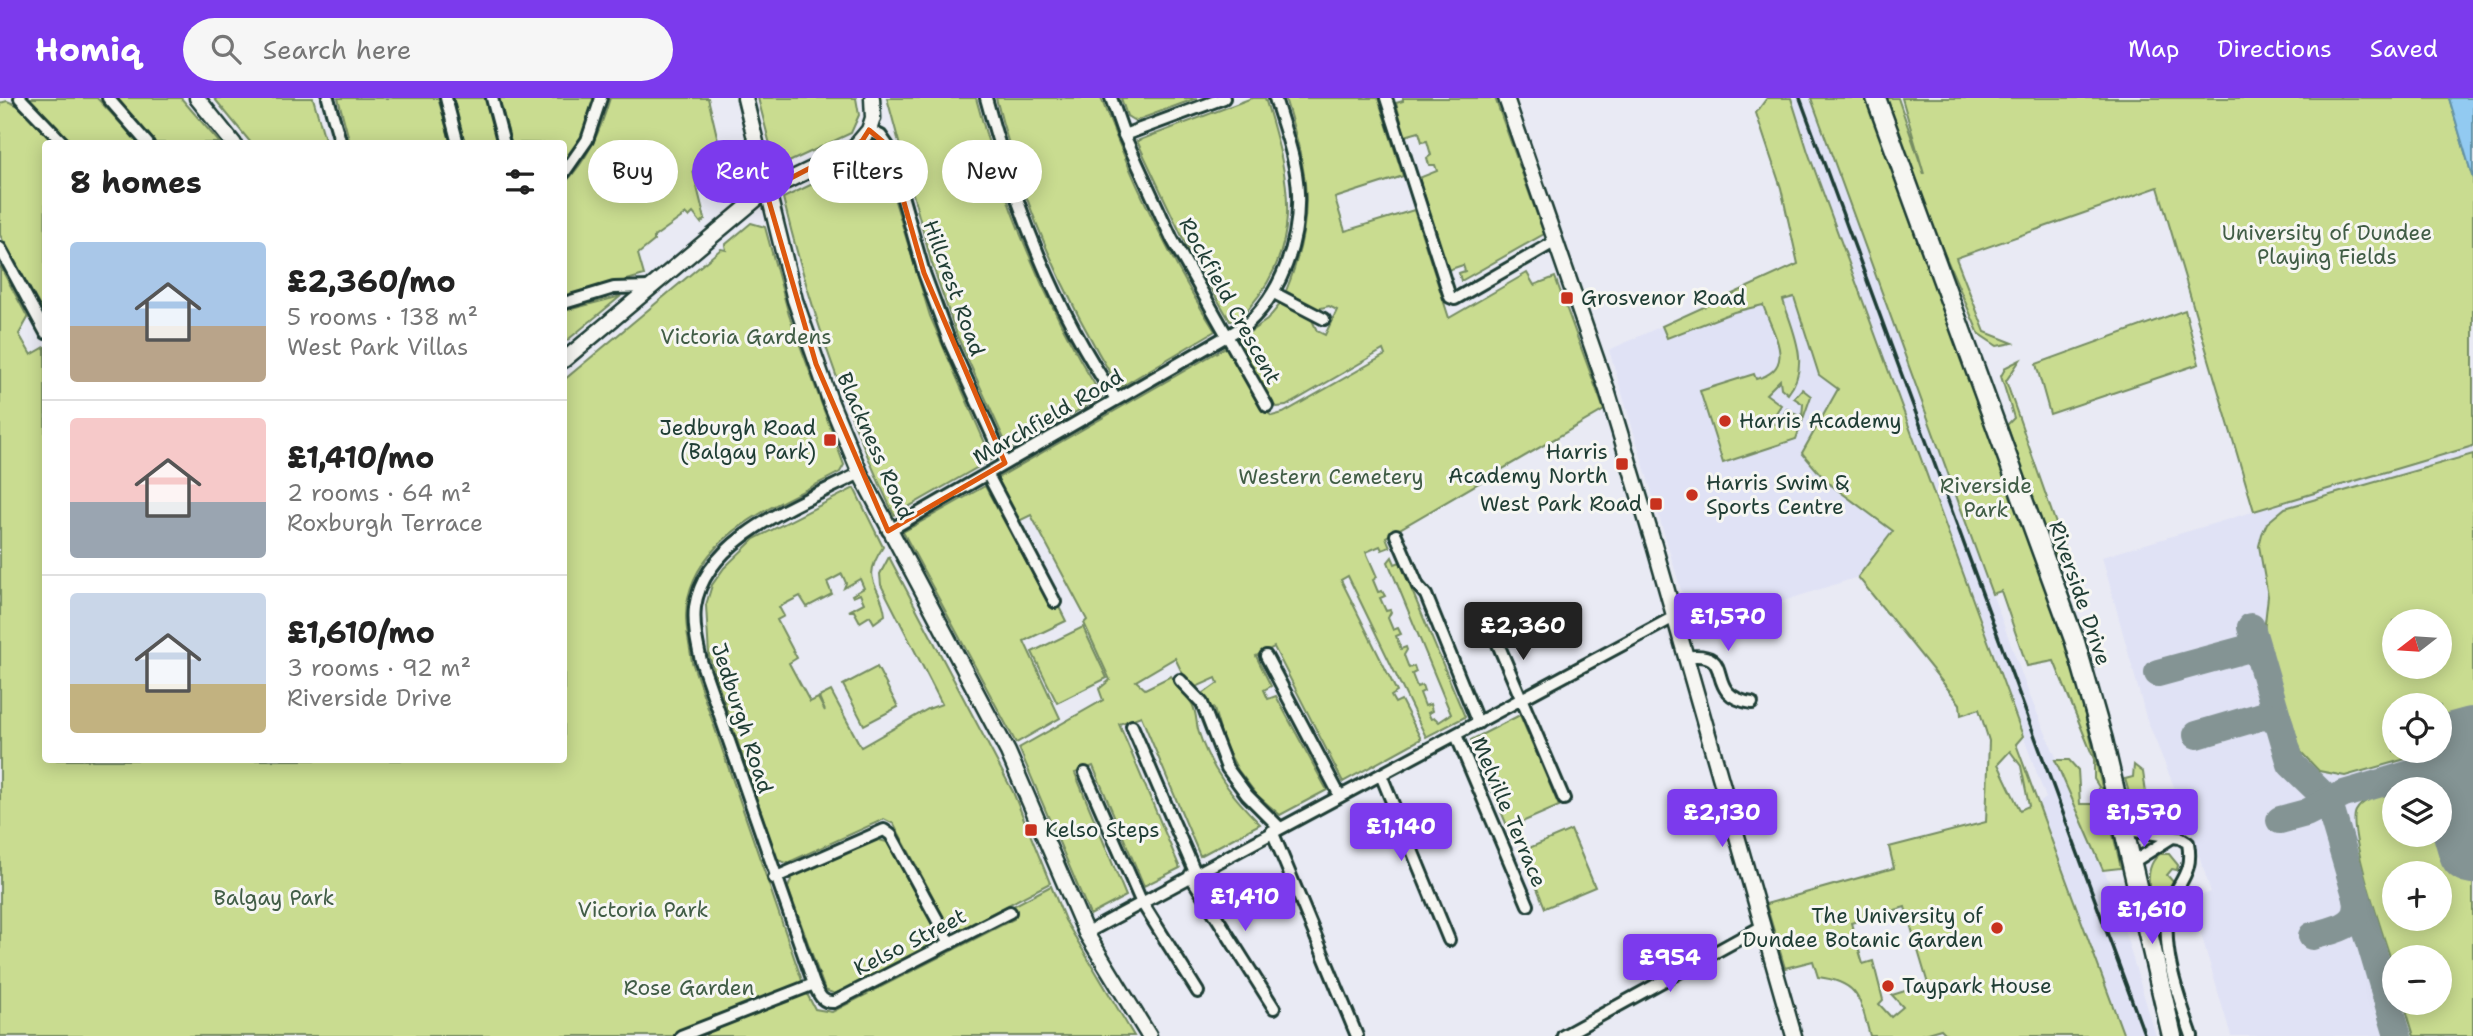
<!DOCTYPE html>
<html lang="en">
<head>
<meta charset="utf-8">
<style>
  body { margin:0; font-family:"Shantell Sans",sans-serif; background:#f6f6f6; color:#222; height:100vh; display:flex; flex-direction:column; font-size:26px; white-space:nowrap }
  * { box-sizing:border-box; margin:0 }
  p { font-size:23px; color:#767676 }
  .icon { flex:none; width:38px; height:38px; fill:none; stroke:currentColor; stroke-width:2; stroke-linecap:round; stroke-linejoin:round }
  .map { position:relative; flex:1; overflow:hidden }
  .sheet { position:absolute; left:42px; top:42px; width:525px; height:623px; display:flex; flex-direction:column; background:#fff; border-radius:7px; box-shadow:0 4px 18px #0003 }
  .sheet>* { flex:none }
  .banner { position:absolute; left:588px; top:42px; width:665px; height:63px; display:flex; gap:14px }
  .needle { width:46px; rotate:253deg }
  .controls { position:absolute; left:2382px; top:511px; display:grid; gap:14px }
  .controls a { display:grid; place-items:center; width:70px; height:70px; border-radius:50%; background:#fff; box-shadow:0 4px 18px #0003; font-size:35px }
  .price { position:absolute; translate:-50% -60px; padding:0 16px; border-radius:7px; background:#7c3aed; color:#fff; font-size:23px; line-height:46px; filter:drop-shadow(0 2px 4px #0008) }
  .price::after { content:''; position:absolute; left:50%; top:42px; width:21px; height:16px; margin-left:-10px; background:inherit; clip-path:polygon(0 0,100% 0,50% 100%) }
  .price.active { background:#222; color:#fff }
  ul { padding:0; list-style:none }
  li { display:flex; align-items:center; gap:21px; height:175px; padding:0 28px }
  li+li { border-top:2px solid #e0e0e0 }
  li span { display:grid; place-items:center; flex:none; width:196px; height:140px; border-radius:7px; color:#555 }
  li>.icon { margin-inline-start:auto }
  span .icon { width:84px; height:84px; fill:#fffc; stroke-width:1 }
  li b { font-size:30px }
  h2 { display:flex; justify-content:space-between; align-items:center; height:84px; padding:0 28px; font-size:30px }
  .chip { padding:0 24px; border-radius:32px; background:#fff; box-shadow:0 4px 18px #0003; font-size:24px; line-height:63px }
  .chip.active { background:#7c3aed; color:#fff }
  header { display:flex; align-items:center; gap:42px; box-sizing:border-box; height:98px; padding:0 35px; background:#7c3aed; color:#fff }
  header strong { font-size:33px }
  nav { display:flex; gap:38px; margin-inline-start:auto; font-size:24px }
  .search { width:490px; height:63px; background:#f6f6f6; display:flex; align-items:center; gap:18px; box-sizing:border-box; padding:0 24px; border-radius:38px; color:#767676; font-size:26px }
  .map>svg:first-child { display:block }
  .built { fill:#e0e2f5; fill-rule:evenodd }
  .green { fill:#c9dc90; stroke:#748c62; stroke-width:2; fill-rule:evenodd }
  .water { fill:#92caf1; stroke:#6492a5; stroke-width:2 }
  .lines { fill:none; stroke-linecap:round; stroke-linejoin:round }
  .taxiway { stroke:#849494; stroke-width:28 }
  .runway { stroke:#849494; stroke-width:70 }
  .minor-casing { stroke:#1f3d34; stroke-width:16 }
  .tertiary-casing { stroke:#1f3d34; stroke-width:19 }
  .primary-casing { stroke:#1f3d34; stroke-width:23 }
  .minor { stroke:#f6f6f2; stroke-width:10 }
  .tertiary { stroke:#f6f6f2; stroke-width:14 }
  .primary { stroke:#f6f6f2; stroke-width:18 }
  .rail { stroke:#1f3d34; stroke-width:3.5 }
  .marked { fill:none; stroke:#de580e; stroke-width:5; stroke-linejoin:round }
  .poi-dot { fill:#c8321e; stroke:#f6f6f2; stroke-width:2.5 }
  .labels { text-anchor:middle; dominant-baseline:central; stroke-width:6; stroke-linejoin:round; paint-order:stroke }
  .park-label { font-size:21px; fill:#415d46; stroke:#f6f6f2 }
  .street-label { font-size:21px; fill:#1f3d34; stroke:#f6f6f2 }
  .poi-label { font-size:21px; fill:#1f3d34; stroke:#f6f6f2; text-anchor:start }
</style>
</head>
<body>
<header>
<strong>Homiq</strong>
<div class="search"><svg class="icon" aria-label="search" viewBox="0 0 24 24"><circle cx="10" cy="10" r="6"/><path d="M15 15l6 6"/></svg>Search here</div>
<nav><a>Map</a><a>Directions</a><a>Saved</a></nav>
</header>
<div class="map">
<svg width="2473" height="938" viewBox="0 0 2473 938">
  <rect width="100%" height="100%" fill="#e9eaf4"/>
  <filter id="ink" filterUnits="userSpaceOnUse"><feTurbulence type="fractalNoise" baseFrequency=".0143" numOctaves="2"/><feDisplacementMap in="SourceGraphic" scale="14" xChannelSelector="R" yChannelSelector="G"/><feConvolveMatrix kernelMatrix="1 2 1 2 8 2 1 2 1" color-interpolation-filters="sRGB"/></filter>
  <g filter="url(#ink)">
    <!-- built -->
    <g class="built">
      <polygon points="1791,0 1811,0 2029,596 2112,791 2156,938 2124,938 2038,706 2046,700 1808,54"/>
      <polygon points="1798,166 1838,291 1827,384 1894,433 1858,479 1693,532 1609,252"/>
      <path d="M2473,348V938H2231L2191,802L2211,794L2189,726L2146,619L2102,459ZM2394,523H2440V569H2394ZM2394,607H2440V653H2394ZM2394,691H2440V737H2394ZM2394,775H2440V821H2394ZM2394,859H2440V905H2394Z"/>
    </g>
    <!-- green -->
    <g class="green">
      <polygon points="26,0 97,0 139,45 68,45"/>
      <polygon points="113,0 181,0 220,45 154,45"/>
      <polygon points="214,0 313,0 326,45 251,45"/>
      <polygon points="338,0 438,0 451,45 350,45"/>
      <polygon points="451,0 485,0 498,45 463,45"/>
      <polygon points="499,0 596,0 581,42 564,68 564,46 511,45"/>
      <path d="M610,0H708L724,68L693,73L705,121L701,125L693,115L689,119L686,116L654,139V143L638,156L644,177L570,199L564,196V86C588,61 600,34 610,0Z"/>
      <polygon points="758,0 856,0 859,17 851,35 776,70"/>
      <path d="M887,0H976C1004,107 1044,205 1102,299L1009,352L958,240L931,163Z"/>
      <path d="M996,0H1101C1132,82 1168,159 1215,233L1119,290C1062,196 1023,106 996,0Z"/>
      <polygon points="1121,0 1197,0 1135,23 1127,18"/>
      <path d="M1252,0H1265C1291,85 1307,153 1237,223H1230L1187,149L1137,43Z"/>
      <path d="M1285,0H1378L1403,78L1335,100L1345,133L1414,112L1449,220L1527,175L1534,187L1555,179L1604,312L1386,439L1390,449L1382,452L1380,448L1366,454L1377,479L1373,482L1378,494L1382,493L1385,498L1380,500L1386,513L1390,512L1391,514L1388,520L1393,532L1398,530L1401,536L1396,538L1401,551L1406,549L1407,552L1404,557L1409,570L1414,568L1416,574L1412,576L1417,589L1422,587L1424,593L1420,595L1425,608L1430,606L1432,613L1428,615L1431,621L1435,620L1439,624L1451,616L1388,464L1392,459L1395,466L1400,464L1465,619L1426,639L1348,478L1341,482L1397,594L1391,598L1395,605L1401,602L1421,641L1343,684L1274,549L1256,558L1271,588L1264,592L1268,601L1276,598L1327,692L1280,717L1257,697L1238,672L1224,646L1214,611L1204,602V595L1218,585L1216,580L1194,590L1188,587L1175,560L1136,583L1145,591L1171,578C1176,589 1189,598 1193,608C1197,617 1196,627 1199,635C1211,672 1233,699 1260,726L1200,758L1141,618L1119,626L1180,770L1144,788L1093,668L1075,675L1126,798L1090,817L1019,650L1103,602L1099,591L1110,582L1084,525L1087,522L1031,417L1019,423L996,381L1226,249L1265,313L1272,318L1283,315L1385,257L1383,252L1286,308L1277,309L1271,305L1234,245L1267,222L1281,205L1312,222L1317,233L1325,237L1337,212L1329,208L1317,211L1286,193C1317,116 1308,76 1285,0Z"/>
      <polygon points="1403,0 1495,0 1544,136 1461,183 1459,175 1465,173 1463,167 1448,172 1419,80 1437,73 1435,67 1429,67 1427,60 1431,57 1427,43 1422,44 1419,34 1405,38 1396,5 1403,3"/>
      <path d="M1767,0H1791L1808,54L2023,638L2016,646L2124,938H1948L1941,931L1917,938H1870C1860,902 1860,884 1818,879L1813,863L1785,870L1766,806L1894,770L1889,749L1986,724L1989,643L1979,611L1961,617L1960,606L1858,479L1893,433L1827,384L1802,355L1838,291L1819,277L1794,199L1783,202C1793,234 1811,267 1788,296L1781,290L1780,282L1766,296L1781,307L1771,323L1777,327L1787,311L1802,320L1803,306L1794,300L1802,291L1811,298L1796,341L1723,365L1700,293L1754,276L1756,281C1798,270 1773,236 1763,207L1734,214L1667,240L1662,228L1798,166L1781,90L1756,15ZM2010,653L2021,668L2029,708L2020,712L1998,666ZM1905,809L1928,886L1892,897L1903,909L1891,919L1879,906L1883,902L1873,863L1863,866L1851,825Z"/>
      <polygon points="1811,0 1866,0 2071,557 2121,770 2103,772 2055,662 2069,662 2078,672 2080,706 2093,706 2099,689 2094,681 2094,661 2054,563 2027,568 2001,493 1992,496"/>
      <polygon points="1883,0 1898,0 1924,76 1902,0 2449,0 2473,81 2473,348 2254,413 2158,89 1956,160 1985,234 2013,245 1997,248 1979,236 1919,97"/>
      <polygon points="7,3 19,8 53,45 46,46 45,222 0,137 0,5"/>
      <path d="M880,54L930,218L992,361L894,417C845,314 810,211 783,100Z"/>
      <path d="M751,125L765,129L789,217L844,367L840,374C786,404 703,431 688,500C683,521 689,543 692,564L806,894L815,911L832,914L1014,821L1013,808L1051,788L1065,822L1134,938H706L707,932L689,938H0V168L28,220L19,236L31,257L45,249L46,662H564V282L721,151L726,152L725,147Z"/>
      <polygon points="621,198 564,245 564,213"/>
      <polygon points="2185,212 2199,266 2050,316 2036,266"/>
      <polygon points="2020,262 2006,283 2070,466 2060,469 2059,476 2007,327 2014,320 2001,278 2006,269"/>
      <path d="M2473,356V642L2440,651V607H2394V653H2434L2345,678L2319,673L2301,654L2264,534L2268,498L2259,448L2262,436L2267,425L2285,410ZM2440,523V569H2394V523Z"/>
      <polygon points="985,388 1050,508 1057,505 1066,523 1024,543 1060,620 1016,645 903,434"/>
      <path d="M854,390L883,449C859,485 882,486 885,517L874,525L870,518L860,524L854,513H849L864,505L860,496L853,499L852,497L864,490L860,481L844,490L846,485L842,476L827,484L832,496L807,509L800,498L779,509L784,518L777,522L797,560L789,565L810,604L818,600L825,613L819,599L831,593L861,649L928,611L942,606L881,487L880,476L889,459L1013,694L1050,785L960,832L948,827L894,726L884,721L787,765L777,762L709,558L706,507L712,487L724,470L754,441Z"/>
      <polygon points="1083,529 1107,580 1057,605 1032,554"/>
      <polygon points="877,569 898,609 864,627 843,587"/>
      <polygon points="1520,617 1559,708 1508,730 1471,642"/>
      <path d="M2134,667L2143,674L2146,695L2161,706L2159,725C2131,727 2132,701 2125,681L2133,679Z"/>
      <path d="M2432,684L2444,687L2461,703L2473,743V938H2414L2404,905H2440V859H2394V871C2386,845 2346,732 2356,713C2363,700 2381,698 2394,693V737H2440V691H2401ZM2440,775V821H2394V775Z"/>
      <polygon points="1571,732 1595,789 1545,810 1522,753"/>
      <polygon points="875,741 887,744 936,834 932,846 835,896 825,892 788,790 792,779"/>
      <path d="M2160,756H2169L2178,767L2177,772L2172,771L2167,777L2175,786L2165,798L2161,828H2157C2153,807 2139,771 2160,756Z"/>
    </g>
    <!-- water -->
    <polygon class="water" points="2449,0 2473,0 2473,81"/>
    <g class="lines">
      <!-- taxiway -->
      <g class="taxiway">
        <polyline points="2251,529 2291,666 2323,697 2332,716 2398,938"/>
        <polyline points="2158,575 2250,550 2259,557"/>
        <polyline points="2197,637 2262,618 2272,619 2279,625"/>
        <polyline points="2280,722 2306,715 2344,696 2471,658"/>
        <path d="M2312,838C2333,832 2363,829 2357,800"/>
      </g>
      <!-- runway -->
      <polyline class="runway" points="2473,644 2444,652 2473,751"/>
      <defs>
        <g id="minor">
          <polyline points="20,0 64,46"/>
          <polyline points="108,0 148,46"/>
          <polyline points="328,0 341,46"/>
          <polyline points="446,0 458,46"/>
          <polyline points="492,0 504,46"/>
          <path d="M986,0C1015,107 1053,209 1116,301"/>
          <polyline points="1111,0 1124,37 1172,141 1267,308"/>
          <polyline points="1386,0 1450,199 1455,201 1556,143"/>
          <polyline points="869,32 881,38 888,48 924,175 950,245 1005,365"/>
          <polyline points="1124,37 1224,0"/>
          <polyline points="564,75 587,42 601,0"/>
          <polyline points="0,150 46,235"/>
          <polyline points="1274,195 1324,221"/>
          <polyline points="564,205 614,190 651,189"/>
          <path d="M860,375C805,404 705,438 695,509C693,527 697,545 701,563L814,886C819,896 821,905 834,904L1010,814"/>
          <polyline points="988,377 1055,504"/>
          <path d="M888,433L1246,227C1282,195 1300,143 1298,95C1297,63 1284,30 1275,0"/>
          <polyline points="1396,437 1418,488 1426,497 1478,625"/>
          <polyline points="1495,539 1564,701"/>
          <polyline points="1266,558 1340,698"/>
          <path d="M1685,559C1741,551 1699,597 1752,605"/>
          <polyline points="1180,582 1202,605 1227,670 1247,697 1279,729"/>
          <polyline points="1132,628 1195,774"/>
          <polyline points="1456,637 1528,807"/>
          <polyline points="1085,675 1141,803 1198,894"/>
          <polyline points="1381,677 1449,842"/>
          <path d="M2122,731L2180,740L2188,745C2194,778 2176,783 2169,811C2160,851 2179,900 2192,938"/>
          <polyline points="1272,733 1357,938"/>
          <polyline points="2130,766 2171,740"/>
          <polyline points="1190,777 1274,910"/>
          <polyline points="774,780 884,732 891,737 950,845"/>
          <polyline points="1086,835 1674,519"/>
          <polyline points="681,938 814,886"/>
          <polyline points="1563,938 1763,828"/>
        </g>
        <g id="tertiary">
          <polyline points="197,0 234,46"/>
          <polyline points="745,0 795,202 831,305 860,375 1008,654 1086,835 1149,938"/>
          <polyline points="1506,0 1607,292 1654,447 1794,938"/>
          <polyline points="564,262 766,93 853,51 869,32 873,20 872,0"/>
        </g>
        <polyline id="primary" points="1876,0 2075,544 2103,642 2172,938"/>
      </defs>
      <!-- minor casing -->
      <use href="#minor" class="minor-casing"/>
      <!-- tertiary casing -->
      <use href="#tertiary" class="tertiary-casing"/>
      <!-- primary casing -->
      <use href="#primary" class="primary-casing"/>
      <!-- minor -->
      <use href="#minor" class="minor"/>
      <!-- tertiary -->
      <use href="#tertiary" class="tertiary"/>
      <!-- primary -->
      <use href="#primary" class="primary"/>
      <!-- rail -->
      <polyline class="rail" points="1800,0 2145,938"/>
    </g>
  </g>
  <!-- marked area -->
  <path class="marked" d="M869,32L888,48L924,175L1005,365L888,433L816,266L766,93L862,43Z"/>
  <!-- markers -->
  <g class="poi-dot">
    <rect x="1560" y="193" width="14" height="14" rx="3.5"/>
    <circle cx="1725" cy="323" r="7"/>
    <rect x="823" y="335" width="14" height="14" rx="3.5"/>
    <rect x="1615" y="359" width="14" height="14" rx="3.5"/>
    <circle cx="1692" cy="397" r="7"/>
    <rect x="1649" y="399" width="14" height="14" rx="3.5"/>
    <rect x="1024" y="725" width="14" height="14" rx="3.5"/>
    <circle cx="1997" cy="830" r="7"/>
    <circle cx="1888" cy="888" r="7"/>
  </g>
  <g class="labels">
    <!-- park labels -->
    <g class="park-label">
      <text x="2327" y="135">University of Dundee<tspan x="2327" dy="24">Playing Fields</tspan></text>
      <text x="746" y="239">Victoria Gardens</text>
      <text x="1331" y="379">Western Cemetery</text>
      <text x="1986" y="388">Riverside<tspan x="1986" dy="24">Park</tspan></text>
      <text x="274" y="800">Balgay Park</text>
      <text x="643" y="812">Victoria Park</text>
      <text x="689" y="890">Rose Garden</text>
    </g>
    <!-- street labels -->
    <g class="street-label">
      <text transform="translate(954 190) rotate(70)">Hillcrest Road</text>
      <text transform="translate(1230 203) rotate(61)">Rockfield Crescent</text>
      <text transform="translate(1048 319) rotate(-30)">Marchfield Road</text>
      <text transform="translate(875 348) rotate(66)">Blackness Road</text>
      <text transform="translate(2080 495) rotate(71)">Riverside Drive</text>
      <text transform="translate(742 620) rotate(72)">Jedburgh Road</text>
      <text transform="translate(1509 714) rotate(67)">Melville Terrace</text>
      <text transform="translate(910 844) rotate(-27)">Kelso Street</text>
    </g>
    <!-- poi labels -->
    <g class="poi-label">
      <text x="1581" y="200">Grosvenor Road</text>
      <text x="1739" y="323">Harris Academy</text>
      <text x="816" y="330" text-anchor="end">Jedburgh Road<tspan x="816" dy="24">(Balgay Park)</tspan></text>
      <text x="1608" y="354" text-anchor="end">Harris<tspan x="1608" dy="24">Academy North</tspan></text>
      <text x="1706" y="385">Harris Swim &amp;<tspan x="1706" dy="24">Sports Centre</tspan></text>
      <text x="1642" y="406" text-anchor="end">West Park Road</text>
      <text x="1045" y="732">Kelso Steps</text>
      <text x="1983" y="818" text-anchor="end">The University of<tspan x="1983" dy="24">Dundee Botanic Garden</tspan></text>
      <text x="1902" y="888">Taypark House</text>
    </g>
  </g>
</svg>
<div class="controls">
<a><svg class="needle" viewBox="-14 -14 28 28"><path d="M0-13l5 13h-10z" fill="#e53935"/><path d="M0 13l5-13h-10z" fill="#767676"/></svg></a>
<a><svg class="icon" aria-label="locate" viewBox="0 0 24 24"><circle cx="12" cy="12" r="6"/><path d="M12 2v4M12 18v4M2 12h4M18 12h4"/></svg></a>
<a><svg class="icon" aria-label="layers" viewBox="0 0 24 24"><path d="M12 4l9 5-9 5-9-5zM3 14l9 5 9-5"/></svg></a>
<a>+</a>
<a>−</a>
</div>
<b class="price" style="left:1728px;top:555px">£1,570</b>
<b class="price active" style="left:1523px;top:564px">£2,360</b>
<b class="price" style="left:1722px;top:751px">£2,130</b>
<b class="price" style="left:2144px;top:751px">£1,570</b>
<b class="price" style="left:1401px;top:765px">£1,140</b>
<b class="price" style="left:1245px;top:835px">£1,410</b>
<b class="price" style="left:2152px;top:848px">£1,610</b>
<b class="price" style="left:1670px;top:896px">£954</b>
<div class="banner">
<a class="chip">Buy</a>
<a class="chip active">Rent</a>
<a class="chip">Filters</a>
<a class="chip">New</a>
</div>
<section class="sheet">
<h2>8 homes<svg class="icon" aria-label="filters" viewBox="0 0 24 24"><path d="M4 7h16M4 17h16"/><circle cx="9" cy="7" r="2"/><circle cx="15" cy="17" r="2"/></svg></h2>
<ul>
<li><span style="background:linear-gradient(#a9c7e8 60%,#b9a48a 0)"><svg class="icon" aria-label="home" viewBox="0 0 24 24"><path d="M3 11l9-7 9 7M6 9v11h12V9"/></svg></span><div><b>£2,360/mo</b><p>5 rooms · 138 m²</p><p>West Park Villas</p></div></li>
<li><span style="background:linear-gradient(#f6c9c9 60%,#9aa5b1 0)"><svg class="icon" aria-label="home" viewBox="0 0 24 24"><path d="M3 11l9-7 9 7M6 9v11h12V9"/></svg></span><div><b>£1,410/mo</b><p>2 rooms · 64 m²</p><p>Roxburgh Terrace</p></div></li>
<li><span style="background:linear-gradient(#c9d6e8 65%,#c2b280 0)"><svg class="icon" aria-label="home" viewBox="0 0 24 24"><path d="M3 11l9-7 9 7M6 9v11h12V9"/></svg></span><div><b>£1,610/mo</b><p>3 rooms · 92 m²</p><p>Riverside Drive</p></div></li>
</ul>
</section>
</div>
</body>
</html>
